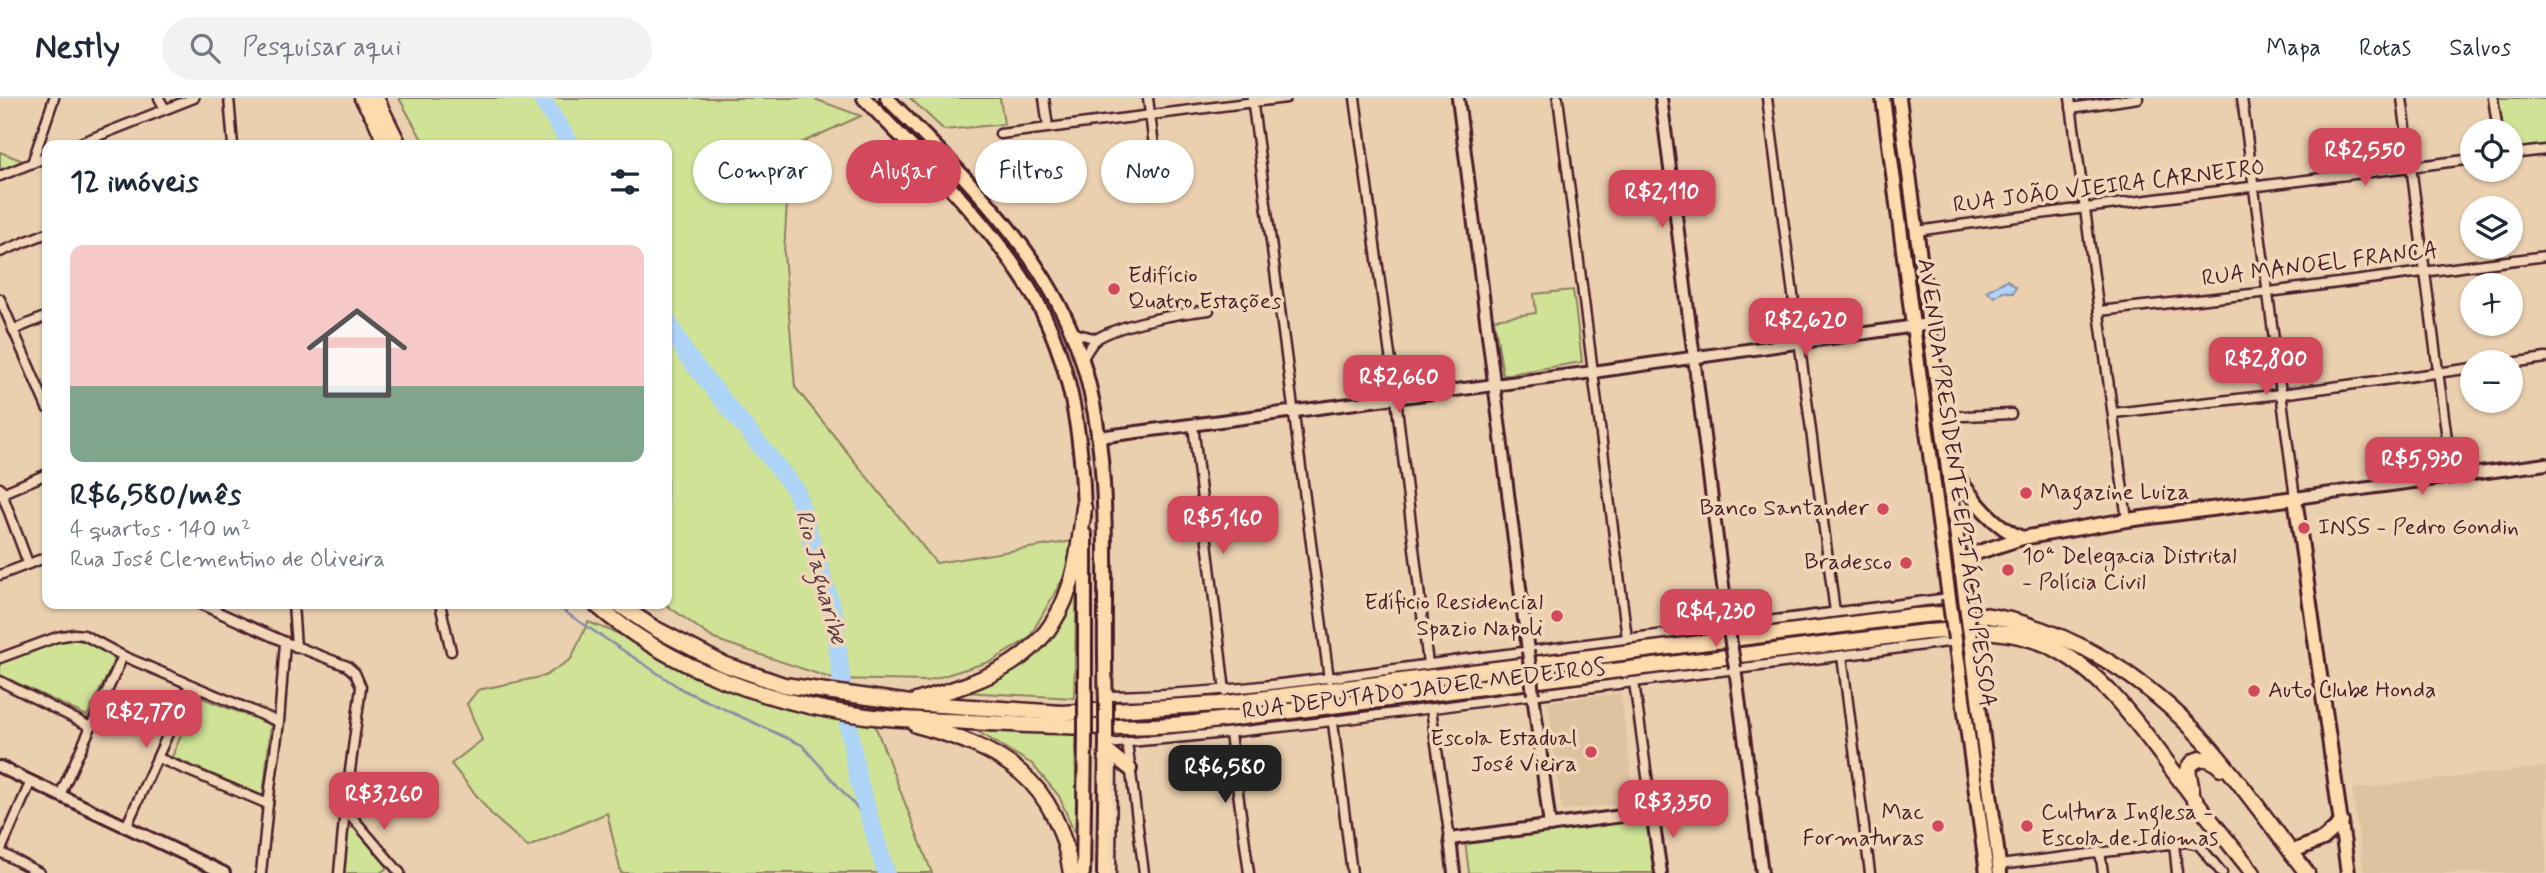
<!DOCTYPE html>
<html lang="pt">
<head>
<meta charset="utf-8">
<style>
  body { margin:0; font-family:Mynerve,sans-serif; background:#f2f2f3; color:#1f2937; height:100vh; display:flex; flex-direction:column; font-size:26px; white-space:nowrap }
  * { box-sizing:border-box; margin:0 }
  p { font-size:23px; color:#747a83 }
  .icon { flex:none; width:38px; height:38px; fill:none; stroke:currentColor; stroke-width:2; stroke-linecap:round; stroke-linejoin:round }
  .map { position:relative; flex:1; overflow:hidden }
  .side { position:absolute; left:42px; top:42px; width:630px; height:469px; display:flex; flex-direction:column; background:#fff; border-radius:14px; box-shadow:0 2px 5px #0004 }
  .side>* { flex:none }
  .top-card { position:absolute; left:693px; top:42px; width:665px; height:63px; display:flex; gap:14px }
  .controls { position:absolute; left:2460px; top:21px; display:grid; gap:14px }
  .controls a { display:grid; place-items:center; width:63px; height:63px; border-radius:50%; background:#fff; box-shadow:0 2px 5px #0004; font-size:35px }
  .price { position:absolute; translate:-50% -60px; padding:0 16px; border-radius:14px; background:#d1495b; color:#fff; font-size:23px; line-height:46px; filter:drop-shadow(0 2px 4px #0008) }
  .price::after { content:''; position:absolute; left:50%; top:42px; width:21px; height:16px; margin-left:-10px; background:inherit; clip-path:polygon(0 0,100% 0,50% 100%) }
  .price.current { background:#222; color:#fff }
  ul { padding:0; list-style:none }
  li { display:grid; align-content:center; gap:14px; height:371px; padding:0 28px }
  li+li { border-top:2px solid #e0e1e3 }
  li span { display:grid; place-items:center; height:217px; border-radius:14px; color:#555 }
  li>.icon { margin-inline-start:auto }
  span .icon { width:126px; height:126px; fill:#fffc; stroke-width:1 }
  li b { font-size:30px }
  h2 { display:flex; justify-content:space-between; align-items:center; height:84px; padding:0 28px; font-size:30px }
  .tag { padding:0 24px; border-radius:32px; background:#fff; box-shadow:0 2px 5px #0004; font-size:24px; line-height:63px }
  .tag.current { background:#d1495b; color:#fff }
  header { display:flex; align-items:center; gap:42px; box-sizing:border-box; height:98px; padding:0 35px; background:#fff; border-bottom:2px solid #e0e1e3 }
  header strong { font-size:33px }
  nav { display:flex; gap:38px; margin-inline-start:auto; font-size:24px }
  .search { width:490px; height:63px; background:#f2f2f3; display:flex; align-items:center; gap:18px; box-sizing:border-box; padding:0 24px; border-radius:38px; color:#747a83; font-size:26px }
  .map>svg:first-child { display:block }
  .built { fill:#ddc39f }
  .green { fill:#cfe296; stroke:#8c8060; stroke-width:2 }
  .water { fill:#aed4f8; stroke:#868ca6; stroke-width:2 }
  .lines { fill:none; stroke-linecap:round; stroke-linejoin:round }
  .stream { stroke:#868ca6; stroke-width:2.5 }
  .river { stroke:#aed4f8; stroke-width:18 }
  .street-casing { stroke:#4a1f2b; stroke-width:13 }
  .secondary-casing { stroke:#4a1f2b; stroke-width:16 }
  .primary-casing { stroke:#4a1f2b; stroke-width:18 }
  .highway-casing { stroke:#4a1f2b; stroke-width:19 }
  .street { stroke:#f1d6b8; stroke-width:8 }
  .secondary { stroke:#f1d6b8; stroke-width:10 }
  .primary { stroke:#fedbac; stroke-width:12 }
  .highway { stroke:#fedbac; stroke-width:14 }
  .secondary-bridge-casing { stroke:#4a1f2b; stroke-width:16; stroke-linecap:butt }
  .primary-bridge-casing { stroke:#4a1f2b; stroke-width:18; stroke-linecap:butt }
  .secondary-bridge { stroke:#f1d6b8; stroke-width:10 }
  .primary-bridge { stroke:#fedbac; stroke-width:12 }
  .poi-dot { fill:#d1495b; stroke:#f1d6b8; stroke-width:2.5 }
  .labels { text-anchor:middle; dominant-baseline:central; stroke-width:7; stroke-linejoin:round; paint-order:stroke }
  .street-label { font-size:23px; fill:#4a1f2b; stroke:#f1d6b8 }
  .poi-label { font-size:23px; fill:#4a1f2b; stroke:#f1d6b8; text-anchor:start }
  .water-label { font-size:24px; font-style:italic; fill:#593a4a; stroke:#f1d6b8 }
</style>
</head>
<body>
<header>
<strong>Nestly</strong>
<div class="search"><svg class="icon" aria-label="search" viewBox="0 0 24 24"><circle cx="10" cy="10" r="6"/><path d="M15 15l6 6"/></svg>Pesquisar aqui</div>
<nav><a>Mapa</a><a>Rotas</a><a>Salvos</a></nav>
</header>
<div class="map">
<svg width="2546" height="775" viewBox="0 0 2546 775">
  <rect width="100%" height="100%" fill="#ebd0af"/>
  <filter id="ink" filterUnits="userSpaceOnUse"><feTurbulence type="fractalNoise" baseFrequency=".0143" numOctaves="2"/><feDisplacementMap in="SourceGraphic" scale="14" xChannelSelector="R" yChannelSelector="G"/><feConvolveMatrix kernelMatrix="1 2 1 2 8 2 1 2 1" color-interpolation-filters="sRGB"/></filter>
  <g filter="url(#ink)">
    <!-- built -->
    <g class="built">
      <polygon points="1621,595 1634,704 1562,713 1548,604"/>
      <polygon points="2546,669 2546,775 2364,775 2352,691"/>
    </g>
    <!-- green -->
    <g class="green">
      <polygon points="399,0 812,0 861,18 790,50 784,156 795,289 936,465 1073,443 1065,477 1029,540 992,563 927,583 833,581 714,541 665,506 667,506 667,47 425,47"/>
      <polygon points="910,0 1000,0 1004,26 944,32"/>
      <polygon points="2497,0 2546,0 2546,47 2511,51 2511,33 2502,33"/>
      <polygon points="0,54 23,63 0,72"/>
      <polygon points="1573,192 1582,264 1503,277 1494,221 1536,215 1534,196"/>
      <path d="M1077,476L1074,600L964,594C988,583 1019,574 1038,555C1058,535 1066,501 1077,476Z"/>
      <polygon points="588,524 622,537 745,595 871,617 932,775 621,775 607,715 528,749 493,718 451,666 482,642 467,606 478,592 545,578 571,561"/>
      <polygon points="72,541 89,544 116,560 87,618 0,577 0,565 56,544"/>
      <polygon points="197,598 271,627 263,698 172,659"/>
      <polygon points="972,630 1075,631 1077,741 1059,698 1032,666"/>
      <polygon points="1651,719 1658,775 1469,775 1465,742"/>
      <polygon points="349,729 355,730 388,769 380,775 344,775"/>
    </g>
    <!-- water -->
    <polygon class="water" points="2007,182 2016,189 2013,195 2003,193 1995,199 1986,193"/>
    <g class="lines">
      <!-- stream -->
      <polyline class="stream" points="555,506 568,516 683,592 802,647 871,726"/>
      <!-- river -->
      <g class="river">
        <polyline points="541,0 571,47"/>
        <polyline points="667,222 687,258 796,392 834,517 843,596 858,681 886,775"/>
      </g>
      <defs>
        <g id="street">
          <polyline points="159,0 165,11"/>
          <polyline points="229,0 233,47"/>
          <polyline points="1044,0 1048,29"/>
          <polyline points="1148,0 1159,88"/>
          <polyline points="1252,0 1329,581"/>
          <polyline points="1355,0 1396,301 1428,566"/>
          <polyline points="1558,0 1627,540"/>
          <polyline points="1767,0 1835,514"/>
          <polyline points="2070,0 2127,422"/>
          <polyline points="2242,0 2295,400"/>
          <polyline points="2402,0 2452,379"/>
          <polyline points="2493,0 2498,33"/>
          <polyline points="2071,10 2138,0"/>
          <polyline points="1000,36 1286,0"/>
          <polyline points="75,47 194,0"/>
          <polyline points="2511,56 2546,52"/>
          <polyline points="32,65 54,0"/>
          <polyline points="0,78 47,59"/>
          <path d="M1917,133C2102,106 2287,85 2473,61"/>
          <polyline points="0,154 47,135"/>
          <polyline points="0,201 47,310"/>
          <polyline points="2099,213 2269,194 2546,158"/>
          <polyline points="13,232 47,218"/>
          <polyline points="1071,234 1097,241"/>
          <path d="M1082,262C1086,255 1091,245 1098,240C1124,225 1180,215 1209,212"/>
          <polyline points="2511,265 2546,260"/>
          <polyline points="2114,315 2281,296 2473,270"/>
          <polyline points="1941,319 2011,316"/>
          <polyline points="1193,327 1225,593"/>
          <polyline points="0,390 28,465"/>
          <polyline points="0,396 47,376"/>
          <polyline points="0,477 47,459"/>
          <polyline points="200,506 285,544 347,568 355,575 361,589 345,711 339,775"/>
          <polyline points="293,506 296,549"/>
          <polyline points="440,506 451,553"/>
          <polyline points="1842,558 1870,775"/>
          <polyline points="0,560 57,539 74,536 84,537 123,558 279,624"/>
          <polyline points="0,583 89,628"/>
          <polyline points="1634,584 1652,714"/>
          <path d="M1106,598C1230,597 1352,576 1475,560C1633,539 1791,519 1949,500"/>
          <polyline points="1431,611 1450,741"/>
          <polyline points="1333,625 1352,775"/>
          <polyline points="1230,636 1249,775"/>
          <polyline points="1127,644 1144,775"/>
          <path d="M1106,646C1248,635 1389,616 1531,597C1672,578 1814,561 1956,543"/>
          <polyline points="158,660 268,706"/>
          <polyline points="60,697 123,558"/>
          <polyline points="345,711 400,775"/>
          <polyline points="126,729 190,587"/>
          <polyline points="2174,745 2177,775"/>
          <polyline points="2100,753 2103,775"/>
          <polyline points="0,754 31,683"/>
          <polyline points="0,754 40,775"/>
          <polyline points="1999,767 2186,744 2199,747 2222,775"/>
          <polyline points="261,775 268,706 279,624 285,544"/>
          <polyline points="1111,775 1112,658"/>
        </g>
        <g id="secondary">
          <polyline points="1458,0 1528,553"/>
          <polyline points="1661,0 1728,527"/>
          <polyline points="1099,339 1593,274 1929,226"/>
          <polyline points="2295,400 2546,366"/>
          <polyline points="1735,570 1762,775"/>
          <polyline points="1533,596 1550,728"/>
          <polyline points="0,669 224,775"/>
          <polyline points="1454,775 1450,741 1652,714 1661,775"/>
        </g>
        <g id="primary">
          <path d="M864,0C925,64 992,125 1036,202C1072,266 1083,346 1084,419"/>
          <path d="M887,0C962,77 1049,156 1082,262C1116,372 1101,491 1106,604"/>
          <polyline points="1883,0 1949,500"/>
          <polyline points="1899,0 1965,500"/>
          <path d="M1948,366C1968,393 1989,427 2022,440"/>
          <polyline points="1085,437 1085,604"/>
          <polyline points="1961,474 1966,465 1976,455 2022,440 2127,422 2295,400 2348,775"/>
          <polyline points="1955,541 1987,775"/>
          <polyline points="1971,544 2000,775"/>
          <polyline points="1106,652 1130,671"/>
          <polyline points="2291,754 2323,741 2342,724"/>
          <polyline points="1083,775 1085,642"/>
          <polyline points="1104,775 1106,641"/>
        </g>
        <g id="highway">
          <polyline points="362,0 375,21 386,47"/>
          <polyline points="376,0 399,47"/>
          <path d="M595,506C670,571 768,605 866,618C906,623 948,622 988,625C1057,628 1125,632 1195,625L1926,534C1965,532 2000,530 2037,543C2101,565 2147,640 2187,691C2208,720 2231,747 2253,775"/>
          <path d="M618,506L654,530L723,566L784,587L910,605L1062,615L1219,606L1914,518C1937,516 1960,514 1983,517C2069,529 2148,581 2206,645C2242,685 2274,732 2307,775"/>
          <path d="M916,603C984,582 1045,565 1069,490C1078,465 1080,437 1084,410"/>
          <path d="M916,627C1002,650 1057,681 1071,775"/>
          <path d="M2192,693L2188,672C2196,656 2210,659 2221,670"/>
        </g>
      </defs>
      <!-- street casing -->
      <use href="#street" class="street-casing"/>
      <!-- secondary casing -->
      <use href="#secondary" class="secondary-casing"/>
      <!-- primary casing -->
      <use href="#primary" class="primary-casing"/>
      <!-- highway casing -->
      <use href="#highway" class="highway-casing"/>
      <!-- street -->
      <use href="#street" class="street"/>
      <!-- secondary -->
      <use href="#secondary" class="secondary"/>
      <!-- primary -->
      <use href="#primary" class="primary"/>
      <!-- highway -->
      <use href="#highway" class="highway"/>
      <defs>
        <g id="secondary-bridge">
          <polyline points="1728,527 1735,570"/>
          <polyline points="1528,553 1533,596"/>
        </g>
        <g id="primary-bridge">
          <polyline points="1949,500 1955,541"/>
          <polyline points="1965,500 1971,544"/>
          <polyline points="1085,604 1085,642"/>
          <polyline points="1106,641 1106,604"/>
        </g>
      </defs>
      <!-- secondary-bridge casing -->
      <use href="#secondary-bridge" class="secondary-bridge-casing"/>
      <!-- primary-bridge casing -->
      <use href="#primary-bridge" class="primary-bridge-casing"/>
      <!-- secondary-bridge -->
      <use href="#secondary-bridge" class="secondary-bridge"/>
      <!-- primary-bridge -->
      <use href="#primary-bridge" class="primary-bridge"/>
    </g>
  </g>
  <!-- markers -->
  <g class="poi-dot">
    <circle cx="1114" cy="191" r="7"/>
    <circle cx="2026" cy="395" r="7"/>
    <circle cx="1883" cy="411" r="7"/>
    <circle cx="2304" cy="430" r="7"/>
    <circle cx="1906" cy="465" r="7"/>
    <circle cx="2008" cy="472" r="7"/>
    <circle cx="1557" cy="518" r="7"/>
    <circle cx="2254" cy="593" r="7"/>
    <circle cx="1591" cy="654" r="7"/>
    <circle cx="1938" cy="728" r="7"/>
    <circle cx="2027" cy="728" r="7"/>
  </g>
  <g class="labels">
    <!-- street labels -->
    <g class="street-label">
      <text transform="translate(2109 89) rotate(-7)">RUA JOÃO VIEIRA CARNEIRO</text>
      <text transform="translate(2320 167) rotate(-7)">RUA MANOEL FRANCA</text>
      <text transform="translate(1956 385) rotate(82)">AVENIDA PRESIDENTE EPITÁCIO PESSOA</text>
      <text transform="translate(1424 592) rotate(-7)">RUA DEPUTADO JADER MEDEIROS</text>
    </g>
    <!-- poi labels -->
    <g class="poi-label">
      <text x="1128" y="178">Edifício<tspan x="1128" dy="26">Quatro Estações</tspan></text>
      <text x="2040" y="395">Magazine Luiza</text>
      <text x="1869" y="411" text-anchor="end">Banco Santander</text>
      <text x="2318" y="430">INSS - Pedro Gondin</text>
      <text x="2022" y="459">10ª Delegacia Distrital<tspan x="2022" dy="26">- Polícia Civil</tspan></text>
      <text x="1892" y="465" text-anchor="end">Bradesco</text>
      <text x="1543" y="505" text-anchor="end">Edíficio Residencial<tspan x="1543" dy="26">Spazio Napoli</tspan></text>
      <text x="2268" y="593">Auto Clube Honda</text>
      <text x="1577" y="641" text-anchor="end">Escola Estadual<tspan x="1577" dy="26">José Vieira</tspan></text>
      <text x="1924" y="715" text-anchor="end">Mac<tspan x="1924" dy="26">Formaturas</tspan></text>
      <text x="2041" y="715">Cultura Inglesa -<tspan x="2041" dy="26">Escola de Idiomas</tspan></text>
    </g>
    <!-- water labels -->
    <g class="water-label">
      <text transform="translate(820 479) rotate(75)">Rio Jaguaribe</text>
    </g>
  </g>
</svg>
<div class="controls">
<a><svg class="icon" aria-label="locate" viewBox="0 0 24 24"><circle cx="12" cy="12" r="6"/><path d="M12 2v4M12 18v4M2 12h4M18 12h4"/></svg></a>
<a><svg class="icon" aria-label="layers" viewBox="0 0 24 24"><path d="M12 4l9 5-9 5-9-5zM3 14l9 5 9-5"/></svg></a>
<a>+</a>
<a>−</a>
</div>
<b class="price" style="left:2365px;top:90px">R$2,550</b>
<b class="price" style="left:1662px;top:132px">R$2,110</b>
<b class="price" style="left:1806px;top:260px">R$2,620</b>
<b class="price" style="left:2266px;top:299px">R$2,800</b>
<b class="price" style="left:1399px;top:317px">R$2,660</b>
<b class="price" style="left:2422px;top:399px">R$5,930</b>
<b class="price" style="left:1223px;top:458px">R$5,160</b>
<b class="price" style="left:1716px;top:551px">R$4,230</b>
<b class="price" style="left:146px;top:652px">R$2,770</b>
<b class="price current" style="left:1225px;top:707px">R$6,580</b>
<b class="price" style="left:384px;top:734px">R$3,260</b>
<b class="price" style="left:1673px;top:742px">R$3,350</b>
<div class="top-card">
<a class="tag">Comprar</a>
<a class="tag current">Alugar</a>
<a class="tag">Filtros</a>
<a class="tag">Novo</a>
</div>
<section class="side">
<h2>12 imóveis<svg class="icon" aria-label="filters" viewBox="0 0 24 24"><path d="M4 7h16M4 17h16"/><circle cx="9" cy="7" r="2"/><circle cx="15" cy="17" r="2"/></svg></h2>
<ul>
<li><span style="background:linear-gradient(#f6c9c9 65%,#7fa58c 0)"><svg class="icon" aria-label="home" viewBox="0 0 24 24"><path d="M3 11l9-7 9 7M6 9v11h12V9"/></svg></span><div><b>R$6,580/mês</b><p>4 quartos · 140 m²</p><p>Rua José Clementino de Oliveira</p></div></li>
</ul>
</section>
</div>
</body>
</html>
